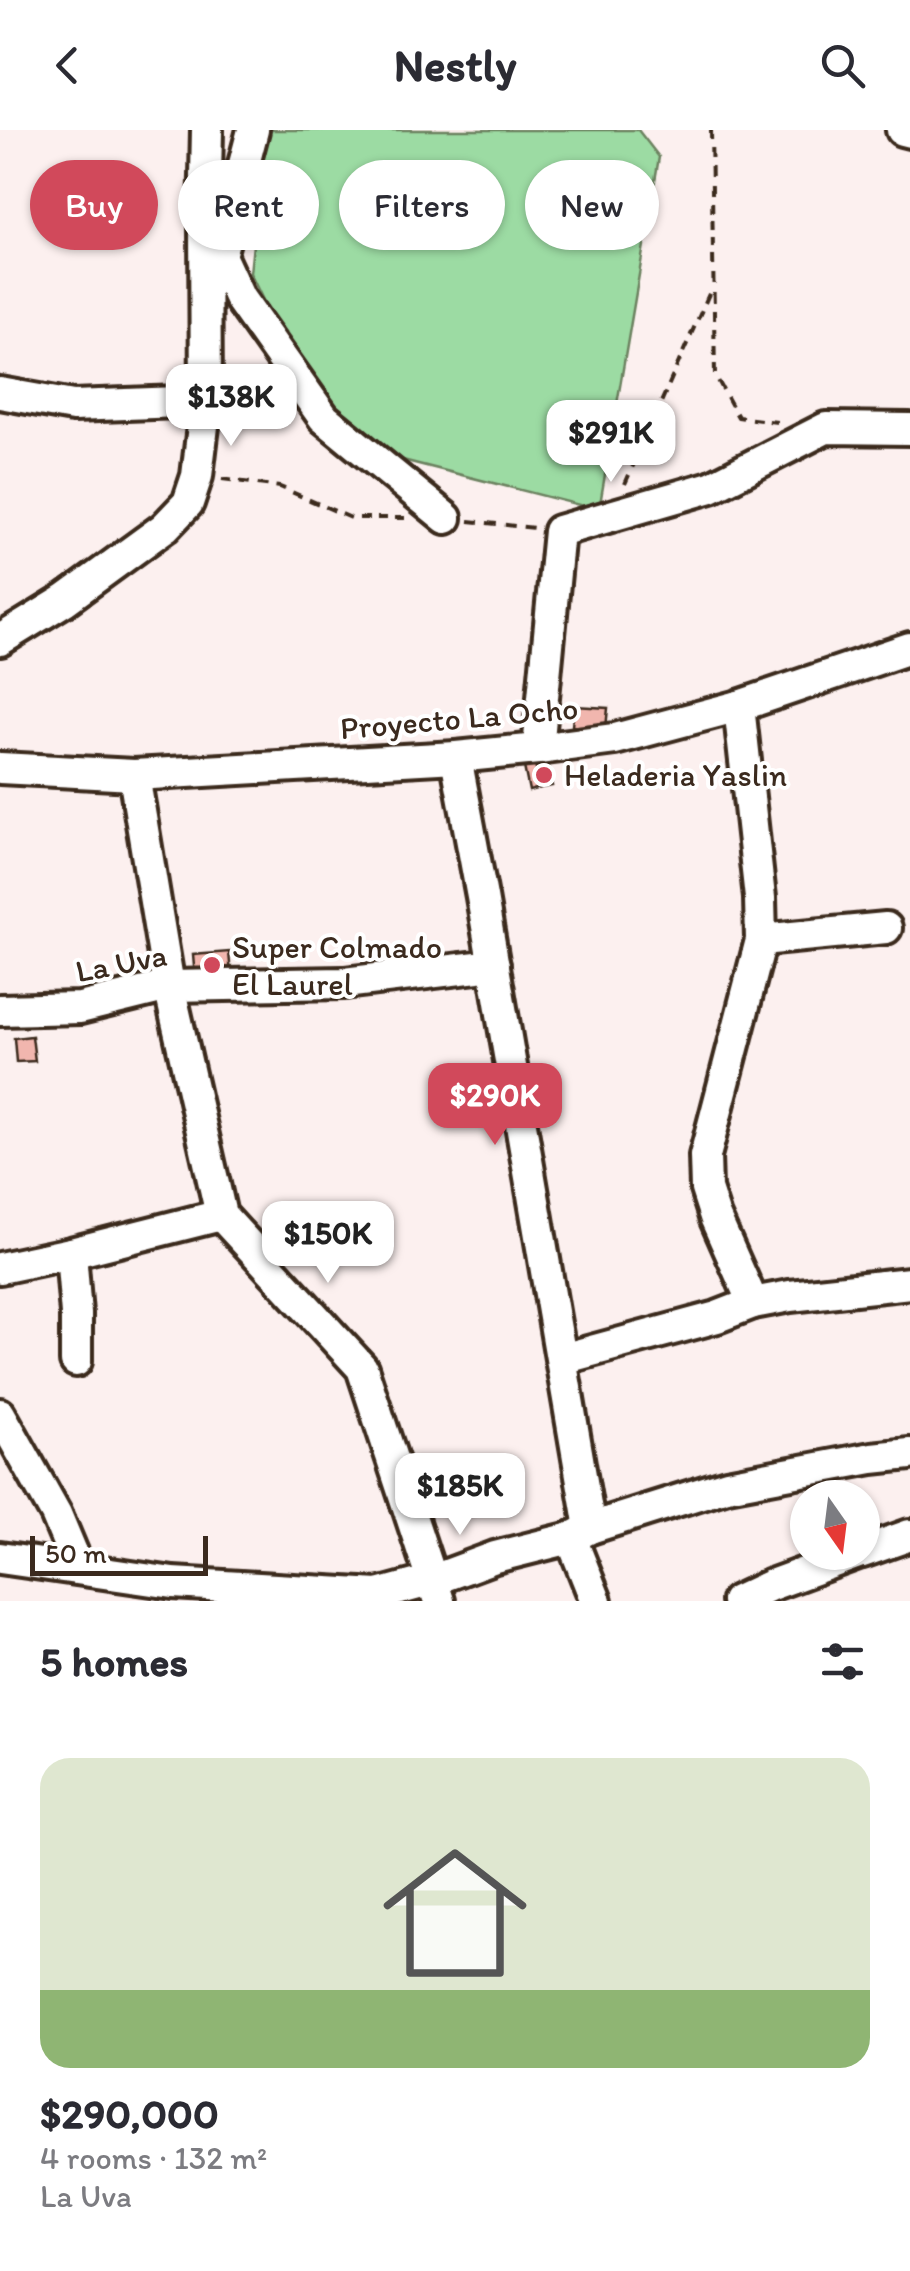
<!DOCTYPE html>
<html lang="en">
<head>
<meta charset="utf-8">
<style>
  body { margin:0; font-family:Itim,sans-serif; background:#f2f2f3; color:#2b2b33; height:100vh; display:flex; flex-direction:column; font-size:38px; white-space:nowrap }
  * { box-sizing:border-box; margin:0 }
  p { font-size:32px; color:#7c7c81 }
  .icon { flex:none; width:55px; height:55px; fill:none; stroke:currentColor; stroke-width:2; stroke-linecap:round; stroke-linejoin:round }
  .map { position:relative; height:1471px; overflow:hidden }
  .sheet { display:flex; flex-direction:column; background:#fff; flex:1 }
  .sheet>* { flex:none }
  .guide { position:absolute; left:30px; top:30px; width:850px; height:90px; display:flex; gap:20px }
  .needle { width:65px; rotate:166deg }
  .tools { position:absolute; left:790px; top:1350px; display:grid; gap:20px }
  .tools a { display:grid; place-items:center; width:90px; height:90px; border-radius:50%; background:#fff; box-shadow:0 2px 8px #0004; font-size:50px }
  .scale { position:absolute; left:30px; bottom:25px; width:178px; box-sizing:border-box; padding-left:10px; border:5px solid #3b2a1e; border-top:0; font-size:28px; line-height:35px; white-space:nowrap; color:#3b2a1e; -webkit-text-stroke:8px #fff; paint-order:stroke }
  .price { position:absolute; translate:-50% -85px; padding:0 22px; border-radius:20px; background:#fff; color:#222; font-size:32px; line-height:65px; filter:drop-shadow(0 2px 5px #0008) }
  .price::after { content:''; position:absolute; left:50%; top:60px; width:30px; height:22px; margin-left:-15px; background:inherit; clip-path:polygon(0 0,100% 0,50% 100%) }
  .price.active { background:#d1495b; color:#fff }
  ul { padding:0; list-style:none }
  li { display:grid; align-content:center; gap:20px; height:530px; padding:0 40px }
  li+li { border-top:2px solid #e1e1e2 }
  li span { display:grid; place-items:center; height:310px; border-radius:30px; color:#555 }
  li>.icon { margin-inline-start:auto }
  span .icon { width:180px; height:180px; fill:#fffc; stroke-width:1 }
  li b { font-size:42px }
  h2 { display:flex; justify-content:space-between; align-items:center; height:120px; padding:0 40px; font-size:42px }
  .chip { padding:0 35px; border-radius:45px; background:#fff; box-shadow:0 2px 8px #0004; font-size:35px; line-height:90px }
  .chip.active { background:#d1495b; color:#fff }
  header { display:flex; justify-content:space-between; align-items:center; height:130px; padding:0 40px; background:#fff; font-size:45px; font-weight:700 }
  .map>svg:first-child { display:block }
  .green { fill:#9cdba3; stroke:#6c8260; stroke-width:2.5 }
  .building { fill:#f1b6ae; stroke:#3b2a1e; stroke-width:2.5 }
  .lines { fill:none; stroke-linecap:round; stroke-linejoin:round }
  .minor-casing { stroke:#3b2a1e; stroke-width:38 }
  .path { stroke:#3b2a1e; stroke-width:4; stroke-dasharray:10 8; stroke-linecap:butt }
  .minor { stroke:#fff; stroke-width:30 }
  .poi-dot { fill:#d1495b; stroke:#fff; stroke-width:4 }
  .labels { text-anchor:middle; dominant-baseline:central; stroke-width:8; stroke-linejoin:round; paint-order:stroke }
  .street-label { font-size:32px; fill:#3b2a1e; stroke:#fff }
  .poi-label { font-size:32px; fill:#3b2a1e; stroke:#fff; text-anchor:start }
</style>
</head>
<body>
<header><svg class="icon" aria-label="back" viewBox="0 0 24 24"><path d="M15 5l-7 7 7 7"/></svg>Nestly<svg class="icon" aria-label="search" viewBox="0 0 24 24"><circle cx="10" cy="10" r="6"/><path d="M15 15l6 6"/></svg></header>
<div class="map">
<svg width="910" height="1471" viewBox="0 0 910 1471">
  <rect width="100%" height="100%" fill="#fcf0ef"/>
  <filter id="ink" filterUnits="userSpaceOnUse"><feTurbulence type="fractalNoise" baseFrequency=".01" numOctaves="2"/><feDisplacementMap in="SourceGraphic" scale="20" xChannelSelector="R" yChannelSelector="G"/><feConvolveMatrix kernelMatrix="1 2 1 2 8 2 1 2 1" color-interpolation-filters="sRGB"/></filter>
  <g filter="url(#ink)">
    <!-- green -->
    <polygon class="green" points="265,0 638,0 659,27 599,380 391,327 301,249 250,143"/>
    <!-- building -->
    <g class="building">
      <polygon points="574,576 608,578 606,598 572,596"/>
      <polygon points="547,632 552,656 540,658 535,635"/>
      <polygon points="535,635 540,658 529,661 524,637"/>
      <polygon points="229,822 231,845 195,848 193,825"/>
      <polygon points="32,906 35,931 16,932 14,908"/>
    </g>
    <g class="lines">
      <defs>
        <g id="minor">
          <polyline points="902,0 910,2"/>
          <polyline points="209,102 240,169 324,288 446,388"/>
          <polyline points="220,126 253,0"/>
          <polyline points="0,263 73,276 206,271"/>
          <polyline points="0,510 65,470 165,397 188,373 197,346 206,271 205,93 207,0"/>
          <polyline points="739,576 760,768 761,810 705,1026 706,1059 715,1087 753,1173"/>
          <polyline points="538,619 559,401 711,357 826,298 910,299"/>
          <polyline points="456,627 482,767 590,1398"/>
          <polyline points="0,638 134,645 456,627 538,619 615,609 739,576 910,518"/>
          <polyline points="134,645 169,856 221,1085 362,1238 439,1471"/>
          <polyline points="761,810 886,798"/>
          <polyline points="0,880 80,878 169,856 344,853 494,835"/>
          <polyline points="71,1123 76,1184 76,1231"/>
          <polyline points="0,1138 71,1123 221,1085"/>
          <polyline points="562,1229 717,1187 753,1173 790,1166 910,1153"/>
          <polyline points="0,1284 56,1384 79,1439"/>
          <polyline points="571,1408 596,1471"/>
          <polyline points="862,1422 910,1405"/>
          <polyline points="0,1428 173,1453 378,1465 433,1450 495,1427 571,1408 590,1398 727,1355 872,1328 910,1324"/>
          <polyline points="737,1471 771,1455 861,1422"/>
        </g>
      </defs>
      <!-- minor casing -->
      <use href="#minor" class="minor-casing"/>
      <!-- path -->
      <g class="path">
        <polyline points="711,0 715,245 738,287 777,292"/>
        <polyline points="222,349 280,357 351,388 405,388"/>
        <polyline points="625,354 712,157"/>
        <polyline points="469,391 534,398"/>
      </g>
      <!-- minor -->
      <use href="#minor" class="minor"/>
    </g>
  </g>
  <!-- markers -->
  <g class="poi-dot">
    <circle cx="544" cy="645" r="10"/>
    <circle cx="212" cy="835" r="10"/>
  </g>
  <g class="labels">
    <!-- street labels -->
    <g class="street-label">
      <text transform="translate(459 588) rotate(-5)">Proyecto La Ocho</text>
      <text transform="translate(121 833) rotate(-11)">La Uva</text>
    </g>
    <!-- poi labels -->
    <g class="poi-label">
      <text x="564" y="645">Heladeria Yaslin</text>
      <text x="232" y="817">Super Colmado<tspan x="232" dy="37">El Laurel</tspan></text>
    </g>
  </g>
</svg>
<div class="tools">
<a><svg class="needle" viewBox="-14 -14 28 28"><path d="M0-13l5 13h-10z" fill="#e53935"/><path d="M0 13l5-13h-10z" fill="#7c7c81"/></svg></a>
</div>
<div class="scale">50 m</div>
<b class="price" style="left:231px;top:319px">$138K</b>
<b class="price" style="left:611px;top:355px">$291K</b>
<b class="price active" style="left:495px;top:1018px">$290K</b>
<b class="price" style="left:328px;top:1156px">$150K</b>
<b class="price" style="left:460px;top:1408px">$185K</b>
<div class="guide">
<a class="chip active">Buy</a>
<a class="chip">Rent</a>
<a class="chip">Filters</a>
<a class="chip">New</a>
</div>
</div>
<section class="sheet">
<h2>5 homes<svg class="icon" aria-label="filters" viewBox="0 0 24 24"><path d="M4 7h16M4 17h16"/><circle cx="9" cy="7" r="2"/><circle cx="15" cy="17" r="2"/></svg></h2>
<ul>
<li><span style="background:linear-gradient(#dfe7d0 75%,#8fb573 0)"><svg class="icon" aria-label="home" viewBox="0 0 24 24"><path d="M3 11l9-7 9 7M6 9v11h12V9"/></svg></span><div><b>$290,000</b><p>4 rooms · 132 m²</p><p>La Uva</p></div></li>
</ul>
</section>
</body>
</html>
